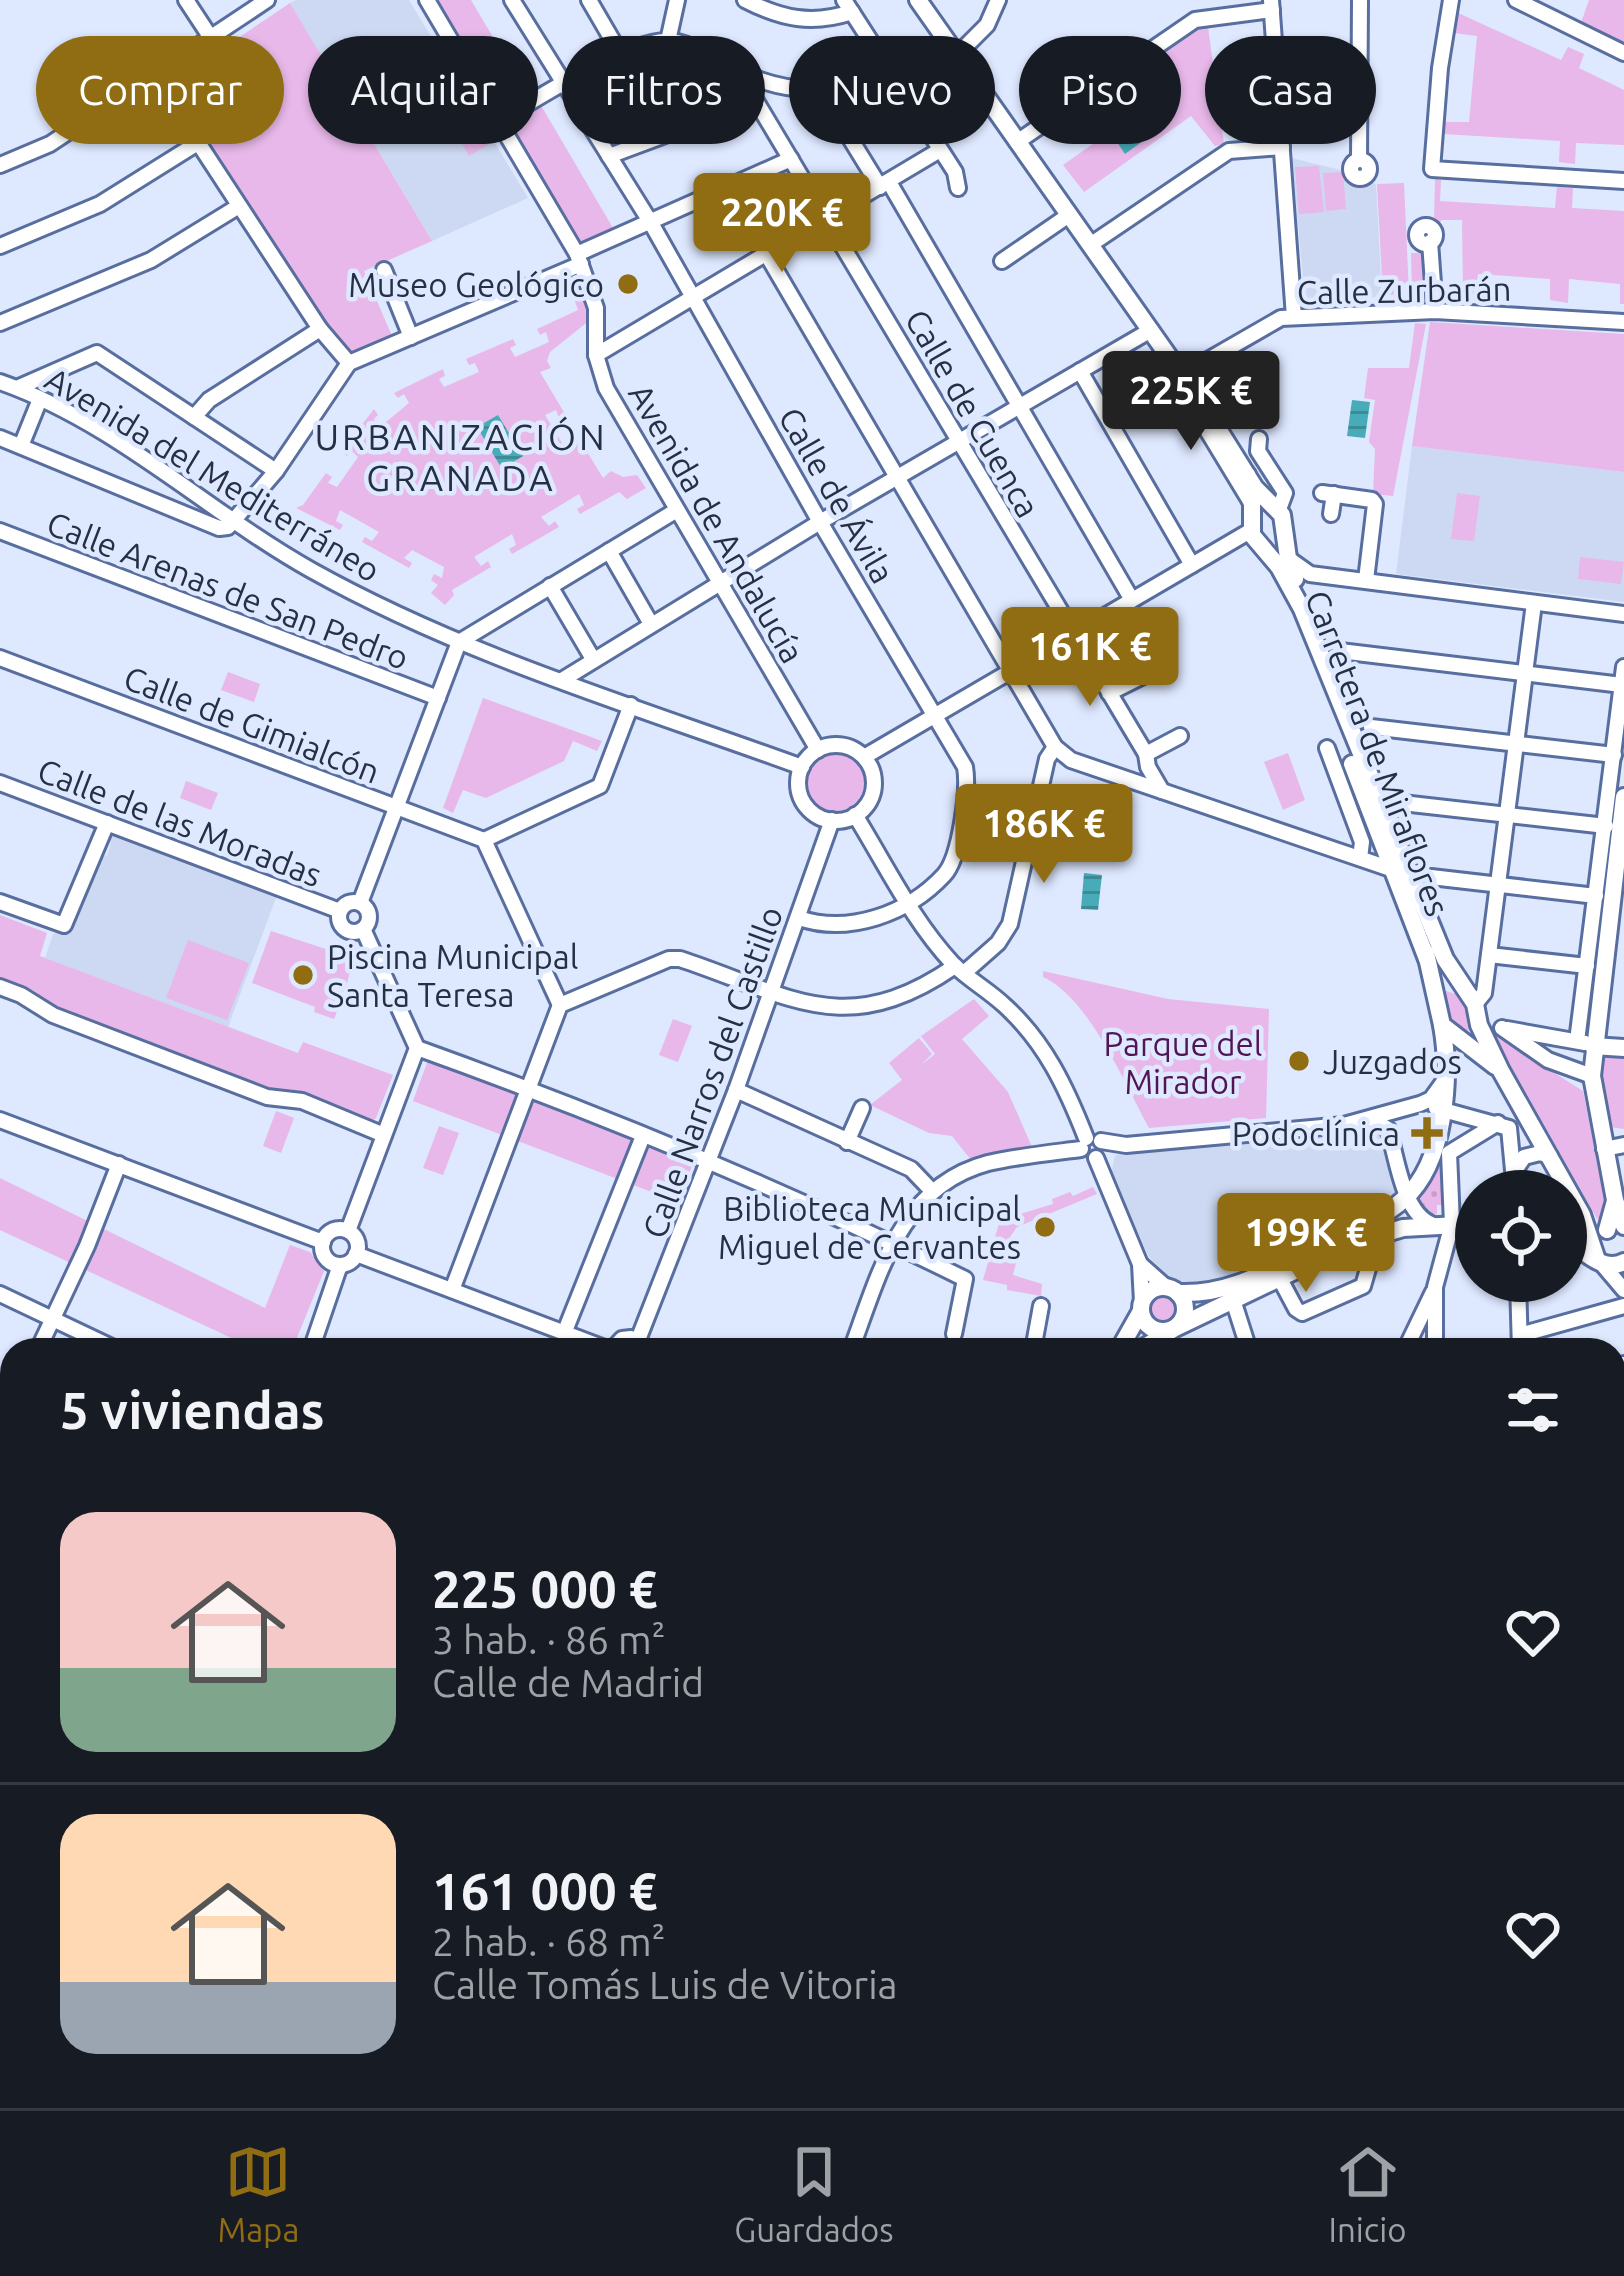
<!DOCTYPE html>
<html lang="es">
<head>
<meta charset="utf-8">
<style>
  body { margin:0; font-family:Ubuntu,sans-serif; background:#242831; color:#f1f3f6; height:100vh; display:flex; flex-direction:column; font-size:45px; white-space:nowrap }
  * { box-sizing:border-box; margin:0 }
  p { font-size:39px; color:#9ea1a6 }
  .icon { flex:none; width:66px; height:66px; fill:none; stroke:currentColor; stroke-width:2; stroke-linecap:round; stroke-linejoin:round }
  .map { position:relative; flex:1; overflow:hidden }
  .drawer { position:absolute; left:0px; top:1338px; width:1626px; height:771px; display:flex; flex-direction:column; background:#171b24; border-radius:36px 36px 0 0; box-shadow:0 3px 9px #0004 }
  .drawer>* { flex:none }
  .hud { position:absolute; left:36px; top:36px; width:1554px; height:108px; display:flex; gap:24px }
  .buttons { position:absolute; left:1455px; top:1170px; display:grid; gap:24px }
  .buttons a { display:grid; place-items:center; width:132px; height:132px; border-radius:50%; background:#171b24; box-shadow:0 3px 9px #0004; font-size:60px }
  .price { position:absolute; translate:-50% -102px; padding:0 27px; border-radius:12px; background:#906d12; color:#fff; font-size:39px; line-height:78px; filter:drop-shadow(0 3px 6px #0008) }
  .price::after { content:''; position:absolute; left:50%; top:72px; width:36px; height:27px; margin-left:-18px; background:inherit; clip-path:polygon(0 0,100% 0,50% 100%) }
  .price.current { background:#222; color:#fff }
  ul { padding:0; list-style:none }
  li { display:flex; align-items:center; gap:36px; height:300px; padding:0 60px }
  li+li { border-top:3px solid #363941 }
  li span { display:grid; place-items:center; flex:none; width:336px; height:240px; border-radius:36px; color:#555 }
  li>.icon { margin-inline-start:auto }
  span .icon { width:144px; height:144px; fill:#fffc; stroke-width:1 }
  li b { font-size:51px }
  h2 { display:flex; justify-content:space-between; align-items:center; height:144px; padding:0 60px; font-size:51px }
  .pill { padding:0 42px; border-radius:54px; background:#171b24; box-shadow:0 3px 9px #0004; font-size:42px; line-height:108px }
  .pill.current { background:#906d12; color:#fff }
  .menu { display:flex; justify-content:space-around; align-items:center; height:168px; border-top:3px solid #363941; background:#171b24; font-size:33px; color:#9ea1a6 }
  .menu a { display:grid; justify-items:center; gap:6px }
  .menu .current { color:#906d12 }
  .map>svg:first-child { display:block }
  .built { fill:#cdd9f2 }
  .grass { fill:url(#grass-dots) }
  .green { fill:#e7b8e9 }
  .water { fill:url(#water-rules) }
  .lines { fill:none; stroke-linecap:round; stroke-linejoin:round }
  .minor-casing { stroke:#586e9f; stroke-width:20 }
  .major-casing { stroke:#586e9f; stroke-width:22 }
  .minor { stroke:#fff; stroke-width:14 }
  .major { stroke:#fff; stroke-width:16 }
  .poi-dot { fill:#906d12; stroke:#dee8ff; stroke-width:4.5 }
  .labels { text-anchor:middle; dominant-baseline:central; stroke-width:9; stroke-linejoin:round; paint-order:stroke }
  .poi-label { font-size:33px; fill:#263045; stroke:#dee8ff; text-anchor:end }
  .street-label { font-size:33px; fill:#263045; stroke:#dee8ff }
  .park-label { font-size:33px; fill:#511455; stroke:#dee8ff }
  .neighbourhood-label { font-size:36px; letter-spacing:3px; fill:#263045; stroke:#dee8ff }
</style>
</head>
<body>
<div class="map">
<svg width="1624" height="2108" viewBox="0 0 1624 2108">
  <defs>
    <pattern id="grass-dots" width="8" height="8" patternUnits="userSpaceOnUse" patternTransform="scale(3)"><rect width="8" height="8" fill="#e7b8e9"/><path d="M2 2h.1M6 6h.1" fill="none" stroke="#c69ec9" stroke-width="1.8" stroke-linecap="round"/></pattern>
    <pattern id="water-rules" width="6" height="5" patternUnits="userSpaceOnUse" patternTransform="scale(3)"><rect width="6" height="5" fill="#47acb7"/><path d="M0 2.5h6" fill="none" stroke="#3b8c97"/></pattern>
  </defs>
  <rect width="100%" height="100%" fill="#dee8ff"/>
  <!-- built -->
  <g class="built">
    <polygon points="296,0 409,0 528,198 432,241 290,3"/>
    <polygon points="1292,158 1344,171 1350,183 1360,185 1371,180 1376,185 1382,297 1305,301"/>
    <polygon points="1412,446 1624,472 1624,602 1396,574"/>
    <polygon points="109,833 277,895 228,1027 45,958 53,934 69,929 74,921 99,854 107,856 111,843 105,840"/>
    <polygon points="1383,1127 1400,1195 1229,1284 1188,1287 1163,1274 1149,1257 1111,1174 1115,1156 1132,1148"/>
    <polygon points="793,2097 944,2097 941,2108 797,2108"/>
  </g>
  <!-- grass -->
  <polygon class="grass" points="1442,1153 1444,1205 1437,1205 1437,1215 1420,1207 1419,1197"/>
  <!-- green -->
  <g class="green">
    <polygon points="434,0 471,0 529,98 502,113"/>
    <polygon points="1589,0 1624,0 1624,44 1581,23"/>
    <polygon points="290,3 432,241 364,271 392,336 348,357 167,86"/>
    <polygon points="1456,12 1561,60 1568,47 1584,54 1579,68 1624,90 1624,145 1576,143 1575,164 1559,162 1560,141 1444,134 1445,122 1469,122 1477,36 1454,33"/>
    <polygon points="1208,27 1224,144 1215,146 1191,116 1084,192 1063,165 1169,90 1150,60 1195,28"/>
    <polygon points="434,48 463,97 418,123 390,75"/>
    <polygon points="539,102 613,228 578,248 505,122"/>
    <polygon points="465,107 488,145 469,156 447,118"/>
    <polygon points="1319,166 1324,212 1299,214 1295,167"/>
    <polygon points="1343,172 1346,209 1326,211 1323,173"/>
    <polygon points="1435,179 1441,180 1440,201 1555,208 1557,187 1573,188 1572,208 1624,211 1624,304 1620,304 1620,284 1569,279 1568,303 1550,300 1550,279 1478,274 1476,296 1463,294 1462,220 1441,220 1438,230 1434,219"/>
    <polygon points="1404,183 1409,294 1383,295 1377,184"/>
    <polygon points="1411,253 1427,253 1428,297 1415,297 1412,292"/>
    <polygon points="581,297 588,302 590,320 550,352 547,361 551,368 540,372 565,414 559,418 556,410 545,415 568,453 576,445 572,439 577,435 603,478 611,471 623,477 637,475 646,488 627,499 619,492 580,514 577,509 584,505 579,494 541,517 549,526 555,521 559,527 512,554 509,549 516,545 512,534 474,557 481,566 488,561 491,567 452,590 454,595 445,605 431,593 438,585 431,580 434,574 442,578 444,567 412,550 404,558 412,563 409,568 362,542 365,537 372,541 379,532 340,510 336,521 343,525 340,530 296,508 303,505 326,473 332,477 328,483 337,487 358,457 351,450 347,456 341,452 374,409 378,415 374,419 380,427 409,403 404,394 398,398 394,393 443,369 445,376 439,379 444,387 479,372 475,363 469,365 466,359 513,339 516,345 510,348 515,357 549,342 546,332 540,335 537,329 578,310 575,301"/>
    <polygon points="1430,322 1624,334 1624,472 1412,446"/>
    <polygon points="1415,323 1426,324 1393,496 1373,494 1375,449 1369,442 1375,400 1364,398 1368,368 1409,368"/>
    <polygon points="1457,493 1480,496 1474,541 1451,539"/>
    <polygon points="1580,557 1624,562 1621,584 1578,579"/>
    <polygon points="228,672 260,684 254,702 221,690"/>
    <polygon points="483,698 602,741 597,751 573,741 564,761 486,798 463,790 453,813 443,808"/>
    <polygon points="1288,753 1305,800 1283,810 1264,762"/>
    <circle cx="835" cy="782" r="29"/>
    <polygon points="186,781 218,793 211,810 180,798"/>
    <polygon points="0,915 47,933 40,956 298,1053 303,1042 393,1075 376,1118 373,1120 297,1091 267,1088 52,1006 34,991 0,978"/>
    <polygon points="271,931 353,958 345,992 353,995 349,1004 341,1002 334,1019 314,1012 315,1007 252,983"/>
    <polygon points="188,940 249,963 227,1020 166,998"/>
    <path d="M1043,971L1168,999L1269,1009L1266,1118L1149,1128C1126,1086 1088,996 1043,977Z"/>
    <polygon points="1446,991 1465,997 1473,1023 1466,1034 1446,1022 1442,993"/>
    <polygon points="974,999 989,1016 962,1039 1008,1092 1032,1147 971,1160 952,1136 929,1133 870,1105 902,1080 889,1063 919,1038 932,1054 920,1066 935,1054 921,1036"/>
    <polygon points="673,1019 692,1026 678,1062 659,1055"/>
    <polygon points="1493,1034 1583,1091 1609,1216 1597,1219"/>
    <polygon points="1624,1052 1624,1129 1610,1127 1600,1059"/>
    <polygon points="428,1060 694,1161 678,1202 413,1101"/>
    <polygon points="276,1111 294,1118 281,1153 263,1146"/>
    <polygon points="439,1126 459,1133 443,1175 423,1168"/>
    <polygon points="0,1178 265,1308 290,1245 310,1252 324,1271 292,1350 257,1350 0,1230"/>
    <polygon points="1093,1187 1097,1194 1017,1227 1010,1237 1021,1243 1013,1275 1042,1284 1041,1296 1007,1290 1007,1285 983,1280 1000,1220 1053,1204 1052,1199 1070,1192 1073,1196"/>
    <circle cx="1162" cy="1310" r="15"/>
  </g>
  <!-- water -->
  <g class="water">
    <polygon points="1145,119 1154,133 1125,154 1115,139"/>
    <polygon points="1352,400 1370,402 1365,438 1347,436"/>
    <polygon points="498,415 523,456 502,469 477,427"/>
    <polygon points="1084,873 1102,875 1098,910 1081,909"/>
  </g>
  <g class="lines">
    <defs>
      <g id="minor">
        <polyline points="186,0 211,38"/>
        <polyline points="427,0 577,254 596,308 596,355 606,388 818,750"/>
        <path d="M512,0L651,223L820,522L965,767C969,790 960,858 944,875C908,914 848,935 799,918"/>
        <polyline points="589,0 621,55"/>
        <path d="M745,0C782,19 812,25 852,12"/>
        <polyline points="844,0 955,172 958,188"/>
        <polyline points="1271,0 1294,317"/>
        <polyline points="1451,0 1440,68 1432,169 1624,181"/>
        <polyline points="1516,0 1624,53"/>
        <polyline points="668,41 677,0"/>
        <polyline points="957,55 987,25 998,0"/>
        <polyline points="738,71 1146,754 1148,767 1162,791"/>
        <polyline points="154,75 320,329 349,363"/>
        <polyline points="821,91 880,187"/>
        <path d="M500,120C539,98 622,43 665,41C688,40 712,58 732,68C813,110 874,85 947,41"/>
        <polyline points="1017,142 1195,20 1272,10"/>
        <polyline points="609,156 754,102"/>
        <circle cx="1360" cy="169" r="9"/>
        <polyline points="1359,160 1360,0"/>
        <polyline points="0,165 50,144 267,0"/>
        <polyline points="889,182 1132,600"/>
        <circle cx="1426" cy="235" r="9"/>
        <polyline points="1430,242 1435,311"/>
        <polyline points="1090,245 1229,151 1282,147"/>
        <polyline points="0,246 100,204 196,144"/>
        <polyline points="577,254 791,159"/>
        <polyline points="767,255 1055,747 1071,760 1394,870"/>
        <polyline points="1002,261 1069,215"/>
        <polyline points="384,270 411,337"/>
        <polyline points="0,323 151,260 239,206"/>
        <polyline points="596,355 940,150"/>
        <polyline points="1080,371 1192,565"/>
        <polyline points="1182,375 1281,318 1435,311 1624,322"/>
        <path d="M0,382C117,423 206,511 311,570C465,656 637,707 802,767"/>
        <polyline points="1186,384 1190,402 1250,501"/>
        <polyline points="17,388 97,353 276,471"/>
        <polyline points="194,417 209,400 320,329"/>
        <polyline points="0,438 219,528 228,527 276,471 349,363 581,264"/>
        <polyline points="1259,439 1258,451 1285,493 1278,512"/>
        <polyline points="21,446 40,399"/>
        <polyline points="1322,493 1372,500 1375,504 1366,580"/>
        <polyline points="1331,514 1334,494"/>
        <polyline points="0,531 438,698"/>
        <polyline points="609,551 651,624"/>
        <polyline points="1289,559 1310,574 1624,614"/>
        <polyline points="550,586 593,659"/>
        <polyline points="1340,651 1622,685"/>
        <polyline points="0,658 484,840 560,1005"/>
        <polyline points="562,680 820,522 1151,330"/>
        <polyline points="1109,693 1155,670"/>
        <polyline points="1371,727 1614,755"/>
        <circle cx="836" cy="783" r="38"/>
        <polyline points="1327,748 1362,842 1360,858"/>
        <polyline points="1146,754 1180,736"/>
        <polyline points="864,757 1250,531"/>
        <polyline points="0,783 340,911"/>
        <polyline points="1402,803 1606,826"/>
        <path d="M855,815C886,865 912,920 953,964C968,979 988,990 1004,1005C1045,1042 1066,1087 1086,1138"/>
        <polyline points="484,840 600,786 631,705"/>
        <polyline points="1431,877 1596,896"/>
        <polyline points="0,902 64,925 107,823"/>
        <circle cx="354" cy="917" r="15"/>
        <polyline points="360,903 459,642 677,510"/>
        <polyline points="1489,955 1587,966"/>
        <polyline points="964,973 998,943 1010,924 1047,759 1055,747"/>
        <polyline points="0,987 21,995 53,1015 267,1097 302,1101 384,1135"/>
        <polyline points="1475,1004 1484,993 1534,603"/>
        <polyline points="1502,1028 1548,1060 1592,1076"/>
        <polyline points="1507,1029 1585,1043"/>
        <polyline points="1577,1041 1624,667"/>
        <path d="M417,1048C603,1115 788,1191 965,1279L954,1334"/>
        <polyline points="736,1090 911,1169 932,1191"/>
        <polyline points="1436,1108 1509,1128 1515,1191"/>
        <polyline points="0,1120 323,1242"/>
        <path d="M1373,1120L1388,1129C1397,1157 1402,1211 1431,1224"/>
        <polyline points="1101,1141 1126,1145 1344,1125 1420,1104 1431,1099 1444,1081"/>
        <polyline points="847,1142 862,1108"/>
        <polyline points="1604,1149 1624,1145"/>
        <polyline points="1096,1158 1140,1264 1142,1302"/>
        <polyline points="1514,1172 1524,1157 1540,1153 1550,1156"/>
        <circle cx="340" cy="1247" r="18"/>
        <polyline points="348,1231 417,1048 363,929"/>
        <polyline points="356,1254 610,1350"/>
        <polyline points="1140,1264 1167,1288"/>
        <polyline points="1602,1264 1624,1290"/>
        <polyline points="1280,1279 1296,1309 1302,1313 1363,1286 1378,1234"/>
        <polyline points="1518,1281 1520,1350"/>
        <path d="M452,1290L560,1005L669,959H680C789,995 845,1042 955,966"/>
        <polyline points="0,1294 118,1350"/>
        <polyline points="1234,1303 1249,1350"/>
        <polyline points="565,1331 643,1136"/>
        <polyline points="1520,1335 1624,1306"/>
        <polyline points="638,1340 736,1090 832,820"/>
        <polyline points="38,1350 87,1246 119,1164"/>
        <polyline points="311,1350 340,1265"/>
        <polyline points="612,1350 622,1339 631,1338 645,1350"/>
        <path d="M851,1350C879,1275 900,1186 988,1163C1019,1156 1050,1153 1081,1149"/>
        <polyline points="1033,1350 1041,1306"/>
        <polyline points="1405,1350 1433,1292"/>
        <polyline points="1435,1350 1435,1287 1452,1224 1449,1153 1498,1123"/>
        <polyline points="1614,1367 1624,1364"/>
        <polyline points="0,1425 12,1402"/>
        <polyline points="1614,1566 1624,1564"/>
        <polyline points="1614,1627 1624,1627"/>
        <polyline points="1614,1682 1624,1681"/>
        <polyline points="1614,1745 1624,1745"/>
        <polyline points="1614,1791 1624,1825"/>
        <polyline points="1614,1868 1624,1867"/>
        <polyline points="1614,1991 1624,1991"/>
        <polyline points="208,2097 238,2108"/>
        <polyline points="463,2097 471,2108"/>
        <polyline points="996,2097 1022,2108"/>
        <polyline points="1328,2097 1340,2108"/>
        <polyline points="1439,2097 1442,2108"/>
        <polyline points="1591,2097 1609,2108"/>
        <polyline points="291,2108 296,2097"/>
        <polyline points="347,2108 352,2097"/>
        <polyline points="545,2108 545,2097"/>
        <polyline points="639,2108 639,2097"/>
        <polyline points="951,2108 955,2097"/>
        <polyline points="1096,2108 1101,2097"/>
        <polyline points="1153,2108 1154,2097"/>
        <polyline points="1227,2108 1227,2097"/>
      </g>
      <g id="major">
        <polyline points="918,0 1205,408 1255,488 1282,515 1288,558 1295,579"/>
        <polyline points="1247,475 1252,505 1252,535 1279,567 1302,609 1445,959 1475,1004 1479,1025 1501,1071 1582,1215 1597,1260"/>
        <polyline points="1352,764 1427,959"/>
        <polyline points="1624,797 1592,1076 1615,1200 1624,1226"/>
        <polyline points="1426,953 1442,1025 1495,1066"/>
        <polyline points="1593,1046 1624,1048"/>
        <polyline points="1607,1230 1615,1201"/>
        <path d="M1566,1239C1584,1251 1603,1273 1624,1262"/>
        <circle cx="1163" cy="1309" r="22"/>
        <path d="M1178,1293C1228,1295 1264,1273 1307,1251C1337,1235 1379,1222 1404,1199C1446,1162 1451,1076 1442,1025"/>
        <polyline points="1119,1350 1141,1311"/>
        <polyline points="1140,1350 1175,1328 1353,1243 1403,1228 1476,1224"/>
        <polyline points="749,2097 750,2108"/>
      </g>
    </defs>
    <!-- minor casing -->
    <use href="#minor" class="minor-casing"/>
    <!-- major casing -->
    <use href="#major" class="major-casing"/>
    <!-- minor -->
    <use href="#minor" class="minor"/>
    <!-- major -->
    <use href="#major" class="major"/>
  </g>
  <!-- markers -->
  <g class="poi-dot">
    <circle cx="628" cy="284" r="12"/>
    <circle cx="303" cy="975" r="12"/>
    <circle cx="1299" cy="1061" r="12"/>
    <path d="M1421 1115h12v12h12v12h-12v12h-12v-12h-12v-12h12z"/>
    <circle cx="1045" cy="1227" r="12"/>
  </g>
  <g class="labels">
    <!-- poi labels -->
    <g class="poi-label">
      <text x="604" y="284">Museo Geológico</text>
      <text x="327" y="956" text-anchor="start">Piscina Municipal<tspan x="327" dy="38">Santa Teresa</tspan></text>
      <text x="1323" y="1061" text-anchor="start">Juzgados</text>
      <text x="1400" y="1133">Podoclínica</text>
      <text x="1021" y="1208">Biblioteca Municipal<tspan x="1021" dy="38">Miguel de Cervantes</tspan></text>
    </g>
    <!-- street labels -->
    <g class="street-label">
      <text transform="translate(1404 290) rotate(-1)">Calle Zurbarán</text>
      <text transform="translate(973 413) rotate(60)">Calle de Cuenca</text>
      <text transform="translate(213 474) rotate(31)">Avenida del Mediterráneo</text>
      <text transform="translate(837 495) rotate(60)">Calle de Ávila</text>
      <text transform="translate(717 523) rotate(60)">Avenida de Andalucía</text>
      <text transform="translate(228 590) rotate(21)">Calle Arenas de San Pedro</text>
      <text transform="translate(252 724) rotate(21)">Calle de Gimialcón</text>
      <text transform="translate(1378 753) rotate(69)">Carretera de Miraflores</text>
      <text transform="translate(180 822) rotate(21)">Calle de las Moradas</text>
      <text transform="translate(712 1072) rotate(-70)">Calle Narros del Castillo</text>
    </g>
    <!-- park labels -->
    <g class="park-label">
      <text x="1183" y="1043">Parque del<tspan x="1183" dy="38">Mirador</tspan></text>
    </g>
    <!-- neighbourhood labels -->
    <g class="neighbourhood-label">
      <text x="461" y="436">URBANIZACIÓN<tspan x="461" dy="41">GRANADA</tspan></text>
    </g>
  </g>
</svg>
<div class="buttons">
<a><svg class="icon" aria-label="locate" viewBox="0 0 24 24"><circle cx="12" cy="12" r="6"/><path d="M12 2v4M12 18v4M2 12h4M18 12h4"/></svg></a>
</div>
<b class="price" style="left:782px;top:275px">220K €</b>
<b class="price current" style="left:1191px;top:453px">225K €</b>
<b class="price" style="left:1090px;top:709px">161K €</b>
<b class="price" style="left:1044px;top:886px">186K €</b>
<b class="price" style="left:1306px;top:1295px">199K €</b>
<div class="hud">
<a class="pill current">Comprar</a>
<a class="pill">Alquilar</a>
<a class="pill">Filtros</a>
<a class="pill">Nuevo</a>
<a class="pill">Piso</a>
<a class="pill">Casa</a>
</div>
<section class="drawer">
<h2>5 viviendas<svg class="icon" aria-label="filters" viewBox="0 0 24 24"><path d="M4 7h16M4 17h16"/><circle cx="9" cy="7" r="2"/><circle cx="15" cy="17" r="2"/></svg></h2>
<ul>
<li><span style="background:linear-gradient(#f6c9c9 65%,#7fa58c 0)"><svg class="icon" aria-label="home" viewBox="0 0 24 24"><path d="M3 11l9-7 9 7M6 9v11h12V9"/></svg></span><div><b>225 000 €</b><p>3 hab. · 86 m²</p><p>Calle de Madrid</p></div><svg class="icon" aria-label="heart" viewBox="0 0 24 24"><path d="M12 20l-8-8c-3-5 5-10 8-4 3-6 11-1 8 4z"/></svg></li>
<li><span style="background:linear-gradient(#ffd9b3 70%,#9aa5b1 0)"><svg class="icon" aria-label="home" viewBox="0 0 24 24"><path d="M3 11l9-7 9 7M6 9v11h12V9"/></svg></span><div><b>161 000 €</b><p>2 hab. · 68 m²</p><p>Calle Tomás Luis de Vitoria</p></div><svg class="icon" aria-label="heart" viewBox="0 0 24 24"><path d="M12 20l-8-8c-3-5 5-10 8-4 3-6 11-1 8 4z"/></svg></li>
</ul>
</section>
</div>
<nav class="menu">
<a class="current"><svg class="icon" aria-label="map" viewBox="0 0 24 24"><path d="M3 6l6-2 6 2 6-2v14l-6 2-6-2-6 2zM9 4v14M15 6v14"/></svg>Mapa</a>
<a><svg class="icon" aria-label="saved" viewBox="0 0 24 24"><path d="M7 4h10v16l-5-4-5 4z"/></svg>Guardados</a>
<a><svg class="icon" aria-label="home" viewBox="0 0 24 24"><path d="M3 11l9-7 9 7M6 9v11h12V9"/></svg>Inicio</a>
</nav>
</body>
</html>
